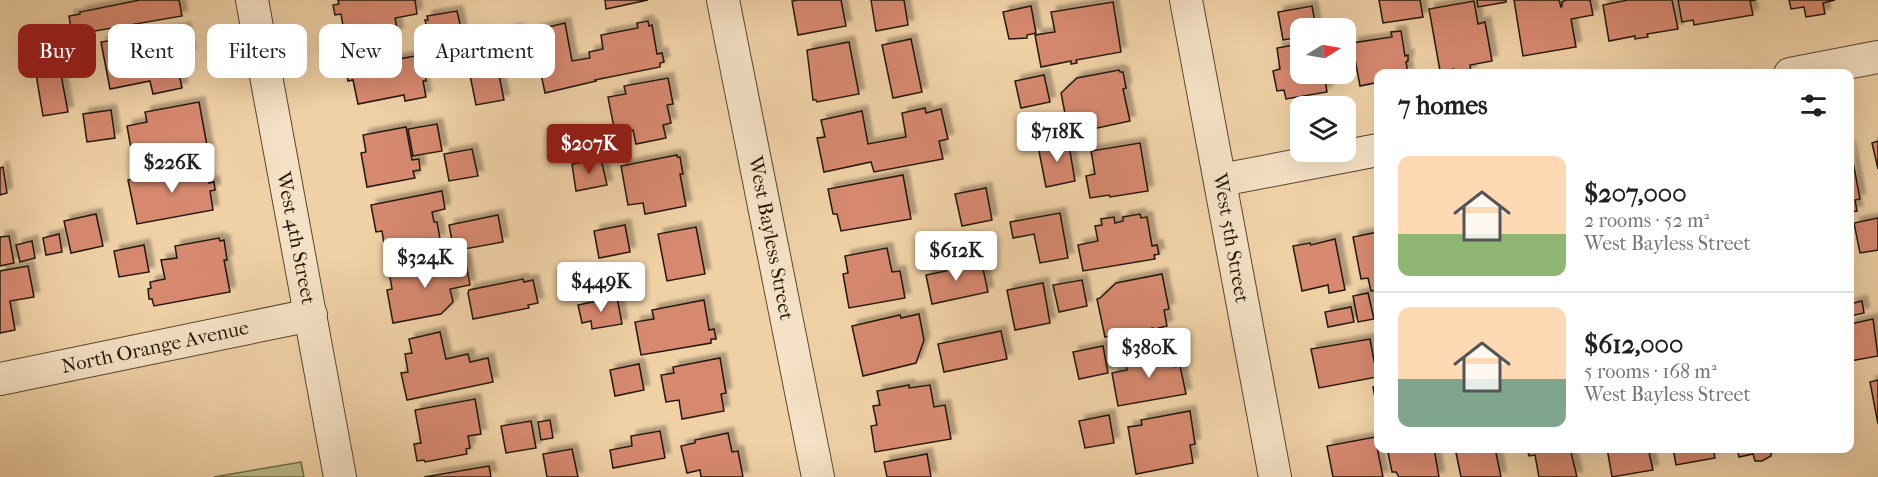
<!DOCTYPE html>
<html lang="en">
<head>
<meta charset="utf-8">
<style>
  body { margin:0; font-family:"IM FELL French Canon",serif; background:#f2f2f2; color:#202124; height:100vh; display:flex; flex-direction:column; font-size:22px; white-space:nowrap }
  * { box-sizing:border-box; margin:0 }
  p { font-size:20px; color:#757577 }
  .icon { flex:none; width:33px; height:33px; fill:none; stroke:currentColor; stroke-width:2; stroke-linecap:round; stroke-linejoin:round }
  .map { position:relative; flex:1; overflow:hidden }
  .side { position:absolute; left:1374px; top:69px; width:480px; height:384px; display:flex; flex-direction:column; background:#fff; border-radius:12px; box-shadow:0 6px 24px #0002 }
  .side>* { flex:none }
  .hud { position:absolute; left:18px; top:24px; width:570px; height:54px; display:flex; gap:12px }
  .needle { width:39px; rotate:79deg }
  .fabs { position:absolute; left:1290px; top:18px; display:grid; gap:12px }
  .fabs a { display:grid; place-items:center; width:66px; height:66px; border-radius:12px; background:#fff; box-shadow:0 6px 24px #0002; font-size:30px }
  .price { position:absolute; translate:-50% -51px; padding:0 14px; border-radius:6px; background:#fff; color:#222; font-size:20px; line-height:39px; filter:drop-shadow(0 2px 3px #0008) }
  .price::after { content:''; position:absolute; left:50%; top:36px; width:18px; height:14px; margin-left:-9px; background:inherit; clip-path:polygon(0 0,100% 0,50% 100%) }
  .price.current { background:#8f2418; color:#fff }
  ul { padding:0; list-style:none }
  li { display:flex; align-items:center; gap:18px; height:150px; padding:0 24px }
  li+li { border-top:2px solid #e0e0e0 }
  li span { display:grid; place-items:center; flex:none; width:168px; height:120px; border-radius:12px; color:#555 }
  li>.icon { margin-inline-start:auto }
  span .icon { width:72px; height:72px; fill:#fffc; stroke-width:1 }
  li b { font-size:26px }
  h2 { display:flex; justify-content:space-between; align-items:center; height:72px; padding:0 24px; font-size:26px }
  .pill { padding:0 21px; border-radius:12px; background:#fff; box-shadow:0 6px 24px #0002; font-size:21px; line-height:54px }
  .pill.current { background:#8f2418; color:#fff }
  .map>svg:first-child { display:block }
  .green { fill:#b9bc87; stroke:#6e6a48; stroke-width:1.5 }
  .building { fill:#d7896f; stroke:#241809; stroke-width:1.5; filter:url(#shadow) }
  .lines { fill:none; stroke-linecap:round; stroke-linejoin:round }
  .minor-casing { stroke:#574630; stroke-width:34 }
  .minor { stroke:#f5e1c5; stroke-width:32 }
  .labels { text-anchor:middle; dominant-baseline:central; stroke-width:4.5; stroke-linejoin:round; paint-order:stroke }
  .street-label { font-size:20px; fill:#241809; stroke:#f5e1c5 }
</style>
</head>
<body>
<div class="map">
<svg width="1878" height="477" viewBox="0 0 1878 477">
  <defs>
    <filter id="shadow"><feDropShadow dx="5.5" dy="-5.5" stdDeviation="1.5" flood-color="#0004"/></filter>
  </defs>
  <rect width="100%" height="100%" fill="#f0d1a6"/>
  <filter id="stains"><feTurbulence type="fractalNoise" baseFrequency=".00333" numOctaves="4"/><feColorMatrix values="0 0 0 0 .2 0 0 0 0 .09 0 0 0 0 .02 0 0 0 .5 -.17"/></filter>
  <radialGradient id="worn" r=".72"><stop offset=".6" stop-color="#630" stop-opacity="0"/><stop offset="1" stop-color="#630" stop-opacity=".3"/></radialGradient>
  <!-- green -->
  <polygon class="green" points="301,462 304,477 214,477"/>
  <!-- building -->
  <g class="building">
    <polygon points="140,0 179,0 182,16 72,35 69,16 80,14 80,12"/>
    <polygon points="338,0 415,0 417,14 395,18 398,33 359,41 360,45 353,46 352,42 346,43 341,14 335,15 333,5 339,4"/>
    <polygon points="605,0 648,0 606,9"/>
    <polygon points="798,0 841,0 846,26 798,35 792,1"/>
    <polygon points="871,0 904,0 908,25 876,31"/>
    <polygon points="1379,0 1420,0 1423,17 1383,23"/>
    <polygon points="1477,0 1506,0 1506,2 1478,7"/>
    <polygon points="1514,0 1559,0 1561,7 1562,6 1562,2 1566,0 1590,0 1593,15 1571,19 1576,47 1523,56"/>
    <polygon points="1628,0 1672,0 1678,29 1647,34 1648,37 1635,39 1635,36 1609,41 1603,5"/>
    <polygon points="1678,0 1756,0 1750,1 1753,15 1694,25 1693,20 1682,22"/>
    <polygon points="1789,0 1835,0 1823,3 1825,14 1806,17 1804,7 1791,9"/>
    <polygon points="1474,1 1478,24 1485,22 1492,61 1470,65 1471,72 1455,74 1454,69 1440,71 1429,9"/>
    <polygon points="1113,2 1121,52 1076,60 1077,63 1071,64 1071,61 1041,67 1035,35 1055,32 1051,12"/>
    <polygon points="1031,6 1036,33 1027,35 1027,38 1009,39 1003,12"/>
    <polygon points="1312,6 1316,28 1300,28 1300,37 1283,40 1278,12"/>
    <polygon points="457,11 463,37 433,43 433,40 429,40 425,20 428,20 427,16"/>
    <polygon points="648,21 649,26 652,25 657,54 662,53 664,62 660,63 660,67 595,80 596,81 545,93 540,69 544,68 536,30 565,23 572,61 590,58 589,52 603,49 601,35 638,28 637,23"/>
    <polygon points="185,28 190,54 184,55 188,72 179,74 182,88 153,94 150,81 110,89 101,42"/>
    <polygon points="518,29 521,47 505,50 501,32"/>
    <polygon points="1401,31 1405,56 1408,55 1408,61 1406,62 1408,74 1378,74 1378,89 1376,89 1375,83 1360,86 1352,43 1392,37 1391,32"/>
    <polygon points="911,39 922,92 893,98 882,45"/>
    <polygon points="849,42 859,94 817,102 816,100 813,100 807,50"/>
    <polygon points="1300,44 1300,74 1324,74 1327,92 1286,99 1284,90 1277,91 1273,71 1280,69 1277,48"/>
    <polygon points="426,54 429,72 425,73 426,81 423,81 426,97 405,101 404,95 358,104 353,80 348,81 346,71 351,70 351,68"/>
    <polygon points="59,64 68,112 43,116 35,68"/>
    <polygon points="498,70 504,100 476,105 470,75"/>
    <polygon points="1119,70 1120,72 1123,72 1126,88 1123,89 1130,121 1069,134 1061,93 1077,78"/>
    <polygon points="1044,75 1050,102 1021,108 1015,81"/>
    <polygon points="668,78 673,104 667,105 671,123 663,125 666,138 636,144 633,130 615,133 608,97 626,94 624,86"/>
    <polygon points="199,102 208,151 134,165 127,126 147,122 145,112"/>
    <polygon points="925,108 926,113 941,109 948,139 939,141 943,159 874,172 871,162 824,172 817,138 825,137 821,120 862,111 868,144 906,137 902,113"/>
    <polygon points="111,110 115,138 87,142 83,114"/>
    <polygon points="437,124 442,151 413,156 408,129"/>
    <polygon points="406,127 412,160 419,159 420,170 413,171 415,178 367,187 361,153 366,152 363,135"/>
    <polygon points="1068,140 1075,181 1046,187 1038,146"/>
    <polygon points="1878,141 1878,169 1872,143"/>
    <polygon points="1140,143 1148,191 1110,197 1109,195 1090,198 1086,176 1095,174 1091,151"/>
    <polygon points="1850,146 1860,199 1855,200 1857,211 1850,212"/>
    <polygon points="472,149 478,176 449,181 444,154"/>
    <polygon points="677,155 677,157 680,157 683,174 680,174 686,206 645,214 643,203 628,205 621,166"/>
    <polygon points="601,159 607,185 576,191 572,164"/>
    <polygon points="205,164 209,183 214,182 215,190 210,191 213,210 137,224 128,180"/>
    <polygon points="3,167 7,193 0,195 0,168"/>
    <polygon points="903,175 911,219 841,231 837,214 833,214 828,189"/>
    <polygon points="986,188 992,220 962,226 955,194"/>
    <polygon points="442,191 445,209 432,212 434,222 437,222 440,239 385,250 382,231 376,232 371,205"/>
    <polygon points="1060,213 1068,258 1040,263 1034,234 1013,238 1010,222"/>
    <polygon points="96,214 103,246 71,253 64,221"/>
    <polygon points="1140,214 1141,218 1147,217 1152,246 1157,245 1159,254 1154,255 1155,259 1083,271 1078,245 1098,241 1095,226 1102,225 1101,219 1114,217 1115,223 1123,221 1123,217"/>
    <polygon points="498,215 503,242 454,251 449,225"/>
    <polygon points="1878,218 1878,250 1860,253 1854,223"/>
    <polygon points="625,225 630,252 599,258 594,231"/>
    <polygon points="696,227 705,274 667,281 658,234"/>
    <polygon points="1378,232 1378,290 1371,291 1368,278 1361,279 1353,237"/>
    <polygon points="59,234 62,252 46,255 43,238"/>
    <polygon points="9,236 14,263 0,266 0,237"/>
    <polygon points="219,238 220,241 224,240 227,260 224,260 230,292 154,306 152,299 149,299 148,289 151,288 150,282 165,279 161,260 177,258 175,246"/>
    <polygon points="1335,239 1345,290 1329,293 1328,285 1302,291 1293,246 1310,243 1311,245"/>
    <polygon points="32,241 35,258 20,262 16,245"/>
    <polygon points="144,245 149,272 119,277 114,251"/>
    <polygon points="887,248 892,272 900,271 905,298 849,308 843,274 848,273 845,256"/>
    <polygon points="465,258 470,285 450,289 453,302 441,314 393,323 387,290 392,289 389,271"/>
    <polygon points="957,258 959,268 982,264 988,292 932,304 926,275 946,271 944,261"/>
    <polygon points="28,266 34,297 10,301 15,330 0,333 0,271"/>
    <polygon points="1162,274 1169,309 1164,310 1167,326 1158,328 1159,331 1154,332 1153,328 1140,331 1141,334 1135,335 1134,331 1105,337 1097,299 1100,298 1116,283"/>
    <polygon points="523,279 524,282 533,280 538,303 528,305 529,308 473,319 468,293 469,290"/>
    <polygon points="1082,280 1087,306 1059,312 1053,285"/>
    <polygon points="1043,283 1050,323 1015,330 1007,290"/>
    <polygon points="1368,293 1374,319 1358,322 1353,296"/>
    <polygon points="617,297 622,324 592,329 591,321 582,323 578,305"/>
    <polygon points="704,300 709,330 714,329 716,339 711,339 711,343 641,355 635,322 654,319 652,310"/>
    <polygon points="1862,301 1864,313 1850,316 1850,304"/>
    <polygon points="1351,307 1354,322 1328,327 1325,312"/>
    <polygon points="919,314 924,340 916,363 863,376 852,326 900,315 901,318"/>
    <polygon points="1873,319 1878,356 1850,361 1850,324"/>
    <polygon points="1001,331 1007,359 944,372 938,344"/>
    <polygon points="440,332 446,359 468,354 470,362 488,358 493,382 407,400 401,373 408,372 405,354 412,353 409,339"/>
    <polygon points="1370,339 1377,377 1319,388 1311,349"/>
    <polygon points="1103,346 1108,373 1079,379 1073,352"/>
    <polygon points="1171,349 1174,367 1180,366 1186,394 1118,406 1112,373 1127,370 1125,359"/>
    <polygon points="720,358 726,393 721,394 724,411 682,419 679,400 666,402 661,375 674,373 673,367"/>
    <polygon points="639,364 644,390 615,396 610,370"/>
    <polygon points="1878,380 1878,424 1870,382"/>
    <polygon points="909,385 909,388 930,385 934,407 945,405 951,439 875,452 871,426 877,425 873,406 880,405 877,391"/>
    <polygon points="1378,386 1378,414 1373,387"/>
    <polygon points="475,399 481,434 468,436 470,448 466,449 467,454 425,462 424,460 417,461 414,444 421,443 415,410"/>
    <polygon points="1190,411 1195,444 1190,445 1193,463 1136,474 1128,427 1142,425 1141,420"/>
    <polygon points="1109,415 1114,443 1085,448 1079,421"/>
    <polygon points="550,420 553,438 541,440 538,422"/>
    <polygon points="531,421 536,448 506,453 501,426"/>
    <polygon points="660,431 665,458 613,468 610,450 632,446 631,436"/>
    <polygon points="728,433 732,452 738,451 743,477 701,477 700,470 687,473 681,446 695,443 695,440"/>
    <polygon points="1375,437 1383,477 1333,477 1327,446"/>
    <polygon points="1387,448 1434,448 1439,477 1399,477 1396,472 1392,472"/>
    <polygon points="1455,448 1495,448 1501,477 1461,477"/>
    <polygon points="1527,448 1570,448 1577,477 1539,477 1535,455 1529,456"/>
    <polygon points="1607,448 1648,448 1653,470 1612,477"/>
    <polygon points="1673,448 1713,448 1715,458 1676,465"/>
    <polygon points="1737,448 1775,448 1775,450 1771,451 1771,456 1762,461 1755,461 1753,454 1739,457"/>
    <polygon points="572,449 578,477 547,477 543,454"/>
    <polygon points="927,454 931,477 887,477 884,462"/>
    <polygon points="489,466 491,477 424,477"/>
  </g>
  <g class="lines">
    <defs>
      <g id="minor">
        <polyline points="252,0 340,477"/>
        <polyline points="723,0 818,477"/>
        <polyline points="1186,0 1275,477"/>
        <polyline points="1790,74 1878,57"/>
        <polyline points="1221,180 1378,150"/>
        <polyline points="0,379 311,315"/>
      </g>
    </defs>
    <!-- minor casing -->
    <use href="#minor" class="minor-casing"/>
    <!-- minor -->
    <use href="#minor" class="minor"/>
  </g>
  <g class="labels">
    <!-- street labels -->
    <g class="street-label">
      <text transform="translate(296 238) rotate(79)">West 4th Street</text>
      <text transform="translate(771 238) rotate(79)">West Bayless Street</text>
      <text transform="translate(1231 238) rotate(80)">West 5th Street</text>
      <text transform="translate(155 347) rotate(-12)">North Orange Avenue</text>
    </g>
  </g>
  <rect width="100%" height="100%" filter="url(#stains)"/>
  <rect width="100%" height="100%" fill="url(#worn)"/>
</svg>
<div class="fabs">
<a><svg class="needle" viewBox="-14 -14 28 28"><path d="M0-13l5 13h-10z" fill="#e53935"/><path d="M0 13l5-13h-10z" fill="#757577"/></svg></a>
<a><svg class="icon" aria-label="layers" viewBox="0 0 24 24"><path d="M12 4l9 5-9 5-9-5zM3 14l9 5 9-5"/></svg></a>
</div>
<b class="price" style="left:1057px;top:163px">$718K</b>
<b class="price current" style="left:589px;top:175px">$207K</b>
<b class="price" style="left:172px;top:194px">$226K</b>
<b class="price" style="left:956px;top:282px">$612K</b>
<b class="price" style="left:425px;top:289px">$324K</b>
<b class="price" style="left:601px;top:313px">$449K</b>
<b class="price" style="left:1149px;top:379px">$380K</b>
<div class="hud">
<a class="pill current">Buy</a>
<a class="pill">Rent</a>
<a class="pill">Filters</a>
<a class="pill">New</a>
<a class="pill">Apartment</a>
</div>
<section class="side">
<h2>7 homes<svg class="icon" aria-label="filters" viewBox="0 0 24 24"><path d="M4 7h16M4 17h16"/><circle cx="9" cy="7" r="2"/><circle cx="15" cy="17" r="2"/></svg></h2>
<ul>
<li><span style="background:linear-gradient(#ffd9b3 65%,#8fb573 0)"><svg class="icon" aria-label="home" viewBox="0 0 24 24"><path d="M3 11l9-7 9 7M6 9v11h12V9"/></svg></span><div><b>$207,000</b><p>2 rooms · 52 m²</p><p>West Bayless Street</p></div></li>
<li><span style="background:linear-gradient(#ffd9b3 60%,#7fa58c 0)"><svg class="icon" aria-label="home" viewBox="0 0 24 24"><path d="M3 11l9-7 9 7M6 9v11h12V9"/></svg></span><div><b>$612,000</b><p>5 rooms · 168 m²</p><p>West Bayless Street</p></div></li>
</ul>
</section>
</div>
</body>
</html>
